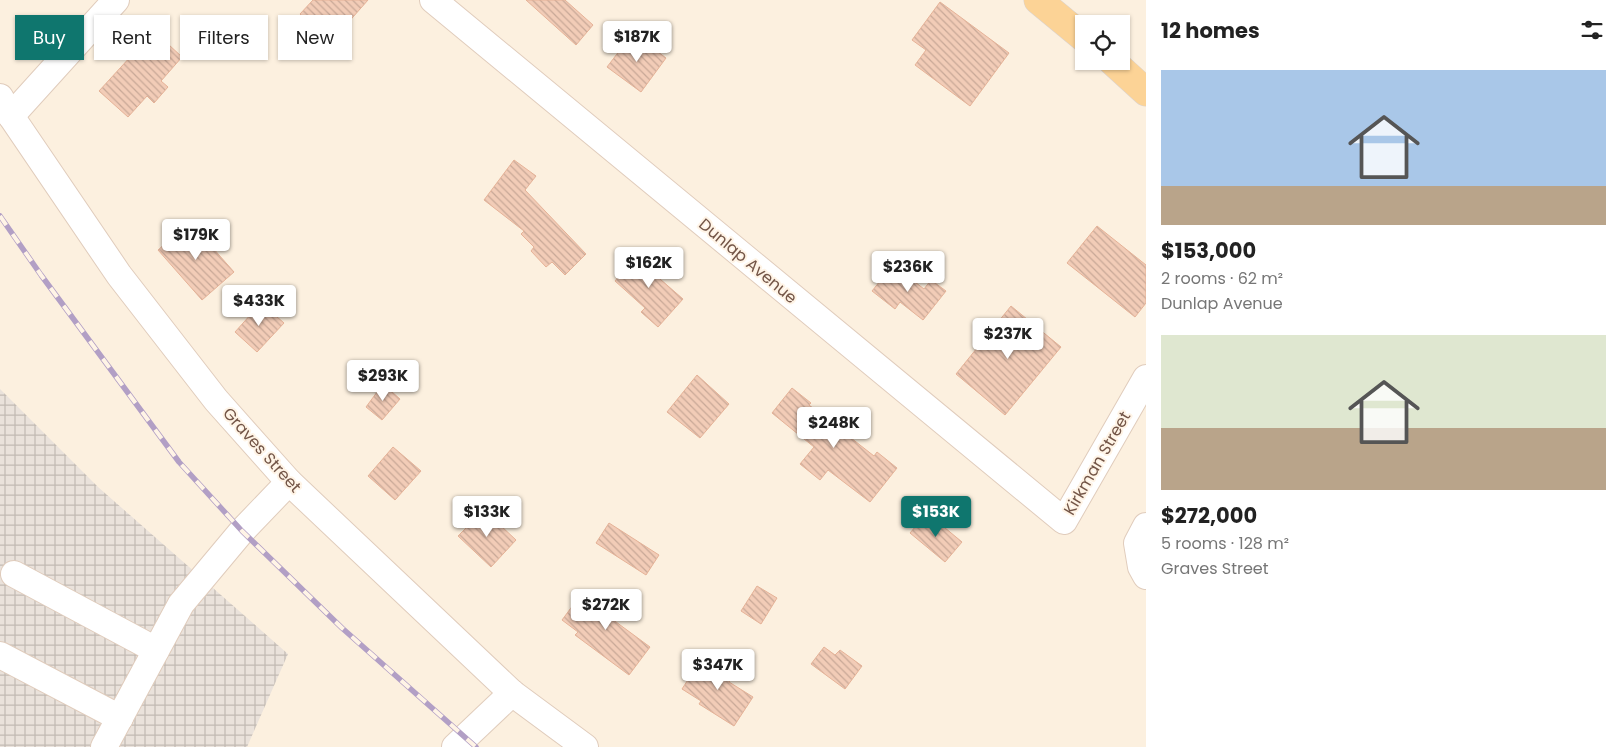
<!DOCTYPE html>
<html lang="en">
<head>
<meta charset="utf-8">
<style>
  body { margin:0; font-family:Poppins,sans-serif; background:#f2f2f2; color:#222; height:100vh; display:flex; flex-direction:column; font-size:19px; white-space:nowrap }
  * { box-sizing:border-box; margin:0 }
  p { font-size:16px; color:#767676 }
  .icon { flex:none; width:28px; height:28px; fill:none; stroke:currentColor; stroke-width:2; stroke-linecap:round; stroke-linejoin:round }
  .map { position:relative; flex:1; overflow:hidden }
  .drawer { display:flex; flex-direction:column; background:#fff; width:475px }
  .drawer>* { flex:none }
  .hud { position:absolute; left:15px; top:15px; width:475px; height:45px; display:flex; gap:10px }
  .buttons { position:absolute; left:1075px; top:15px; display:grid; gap:10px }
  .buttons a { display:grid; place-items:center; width:55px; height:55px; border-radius:0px; background:#fff; box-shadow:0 1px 4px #0004; font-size:25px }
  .price { position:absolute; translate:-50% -42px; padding:0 11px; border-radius:5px; background:#fff; color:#222; font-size:16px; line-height:32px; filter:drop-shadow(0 1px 2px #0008) }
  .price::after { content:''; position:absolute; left:50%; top:30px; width:15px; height:11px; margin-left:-8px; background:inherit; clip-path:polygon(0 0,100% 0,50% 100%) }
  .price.current { background:#0f766e; color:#fff }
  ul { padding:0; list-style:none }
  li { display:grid; align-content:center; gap:10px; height:265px; padding:0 15px }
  li span { display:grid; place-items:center; height:155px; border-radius:0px; color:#555 }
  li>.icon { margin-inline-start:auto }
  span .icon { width:90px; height:90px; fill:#fffc; stroke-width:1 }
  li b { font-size:21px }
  h2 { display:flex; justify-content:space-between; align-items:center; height:60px; padding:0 15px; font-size:21px }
  .pill { padding:0 18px; border-radius:0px; background:#fff; box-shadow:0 1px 4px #0004; font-size:18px; line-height:45px }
  .pill.current { background:#0f766e; color:#fff }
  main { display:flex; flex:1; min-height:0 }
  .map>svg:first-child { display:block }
  .industrial { fill:url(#industrial-grid) }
  .building { fill:url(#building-back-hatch); stroke:#e5b297 }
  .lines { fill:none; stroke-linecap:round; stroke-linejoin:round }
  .minor-casing { stroke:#e0ccbc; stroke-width:28 }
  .major-casing { stroke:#dbd3cf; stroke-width:29 }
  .minor { stroke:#fff; stroke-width:26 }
  .major { stroke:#fcd396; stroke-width:28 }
  .rail-casing { stroke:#b29fc5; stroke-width:5.5 }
  .rail { stroke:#fff4e6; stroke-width:4; stroke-dasharray:11; stroke-linecap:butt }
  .labels { text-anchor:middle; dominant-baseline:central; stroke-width:4; stroke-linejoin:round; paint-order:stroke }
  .street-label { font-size:16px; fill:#735547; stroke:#fff4e6 }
</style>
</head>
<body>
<main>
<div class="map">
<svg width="1146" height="747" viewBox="0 0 1146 747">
  <defs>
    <pattern id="industrial-grid" width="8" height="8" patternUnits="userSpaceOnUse" patternTransform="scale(1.25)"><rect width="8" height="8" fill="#eae2db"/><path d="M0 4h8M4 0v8" fill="none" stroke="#c2bab3"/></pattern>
    <pattern id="building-back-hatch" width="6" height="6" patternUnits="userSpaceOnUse" patternTransform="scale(1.25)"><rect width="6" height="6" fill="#f2ccb7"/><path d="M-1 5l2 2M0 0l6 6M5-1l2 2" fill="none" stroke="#c8a897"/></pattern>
  </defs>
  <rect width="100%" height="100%" fill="#fcf0df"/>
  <!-- industrial -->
  <polygon class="industrial" points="0,389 98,487 288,654 247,747 0,747"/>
  <!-- building -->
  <g class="building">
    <polygon points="313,0 368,0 331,42 300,14"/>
    <polygon points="526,0 565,0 593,25 576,45"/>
    <polygon points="940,2 1009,53 970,106 915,65 926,50 912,40"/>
    <polygon points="154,31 182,57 161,81 168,87 154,103 147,96 128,117 99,91"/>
    <polygon points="633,33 666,58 641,92 607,67"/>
    <polygon points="514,160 536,176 525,190 586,254 565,275 552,262 546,267 531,251 534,247 521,234 524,231 484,200"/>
    <polygon points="190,222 234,272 202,300 158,250"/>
    <polygon points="1097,226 1146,265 1146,303 1135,317 1067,263"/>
    <polygon points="640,251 665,273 660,279 683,299 658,327 641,312 645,308 615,281"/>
    <polygon points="893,265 924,289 931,280 946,291 923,320 900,302 895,309 872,291"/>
    <polygon points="261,303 284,323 257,352 235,332"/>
    <polygon points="1011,306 1061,347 1005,415 956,374"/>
    <polygon points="697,375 729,404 700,438 667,412"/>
    <polygon points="383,384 400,399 382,420 366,407"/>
    <polygon points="792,388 811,403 809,405 874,456 877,452 897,468 870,502 828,470 820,480 800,464 814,447 772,413"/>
    <polygon points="393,447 421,471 395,500 368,476"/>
    <polygon points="484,510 516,540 491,567 458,536"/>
    <polygon points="927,513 962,542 945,562 910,533"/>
    <polygon points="609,523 659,555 646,575 596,543"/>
    <polygon points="757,586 777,598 761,624 741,611"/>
    <polygon points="609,592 624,604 612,619 650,647 629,675 575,635 578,632 562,620 582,593 599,605"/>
    <polygon points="824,647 835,655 840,650 862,666 845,689 811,664"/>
    <polygon points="715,658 736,671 729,682 753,697 734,726 699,704 701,701 682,689 700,661 709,667"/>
  </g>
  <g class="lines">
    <defs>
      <g id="minor">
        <polyline points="433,0 1064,521 1146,378"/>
        <polyline points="0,97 11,116 119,275 216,400 289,482 512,693 585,747"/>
        <polyline points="11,116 116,0"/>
        <polyline points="1146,526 1137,543 1141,567 1146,576"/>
        <polyline points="14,574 156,650"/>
        <polyline points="0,655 120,718"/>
        <polyline points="104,747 181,604 242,531 289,482"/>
        <polyline points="455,747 512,693"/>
      </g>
      <g id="major">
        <polyline points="1038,0 1084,38"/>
        <polyline points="1112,61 1146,92"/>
      </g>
    </defs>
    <!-- minor casing -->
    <use href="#minor" class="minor-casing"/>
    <!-- major casing -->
    <use href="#major" class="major-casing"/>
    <!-- minor -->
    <use href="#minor" class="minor"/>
    <!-- major -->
    <use href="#major" class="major"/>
    <defs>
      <polyline id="rail" points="0,216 41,275 179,462 242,531 342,628 476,747"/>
    </defs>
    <!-- rail casing -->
    <use href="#rail" class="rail-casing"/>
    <!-- rail -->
    <use href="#rail" class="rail"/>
  </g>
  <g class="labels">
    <!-- street labels -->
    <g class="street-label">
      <text transform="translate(748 261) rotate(40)">Dunlap Avenue</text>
      <text transform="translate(262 450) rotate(48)">Graves Street</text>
      <text transform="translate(1097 463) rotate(-60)">Kirkman Street</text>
    </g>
  </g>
</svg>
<div class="buttons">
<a><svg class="icon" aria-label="locate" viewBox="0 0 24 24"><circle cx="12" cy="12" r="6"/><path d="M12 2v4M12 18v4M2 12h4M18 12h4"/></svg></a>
</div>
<b class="price" style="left:637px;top:63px">$187K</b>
<b class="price" style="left:196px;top:261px">$179K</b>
<b class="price" style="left:649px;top:289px">$162K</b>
<b class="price" style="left:908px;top:293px">$236K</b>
<b class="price" style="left:259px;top:327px">$433K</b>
<b class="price" style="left:1008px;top:360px">$237K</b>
<b class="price" style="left:383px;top:402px">$293K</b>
<b class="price" style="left:834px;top:449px">$248K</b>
<b class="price" style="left:487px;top:538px">$133K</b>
<b class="price current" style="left:936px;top:538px">$153K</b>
<b class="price" style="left:606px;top:631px">$272K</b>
<b class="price" style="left:718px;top:691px">$347K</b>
<div class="hud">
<a class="pill current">Buy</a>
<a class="pill">Rent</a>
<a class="pill">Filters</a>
<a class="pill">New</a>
</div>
</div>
<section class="drawer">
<h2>12 homes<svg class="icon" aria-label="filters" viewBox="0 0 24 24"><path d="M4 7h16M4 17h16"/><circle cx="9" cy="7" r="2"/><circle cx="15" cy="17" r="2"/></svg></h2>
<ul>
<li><span style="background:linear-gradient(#a9c7e8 75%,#b9a48a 0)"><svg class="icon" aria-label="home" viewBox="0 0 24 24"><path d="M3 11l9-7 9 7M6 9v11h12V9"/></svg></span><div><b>$153,000</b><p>2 rooms · 62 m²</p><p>Dunlap Avenue</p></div></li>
<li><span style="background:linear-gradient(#dfe7d0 60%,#b9a48a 0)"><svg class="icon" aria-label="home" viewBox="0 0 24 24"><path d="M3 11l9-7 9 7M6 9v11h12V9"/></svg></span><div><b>$272,000</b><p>5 rooms · 128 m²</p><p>Graves Street</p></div></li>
</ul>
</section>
</main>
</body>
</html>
